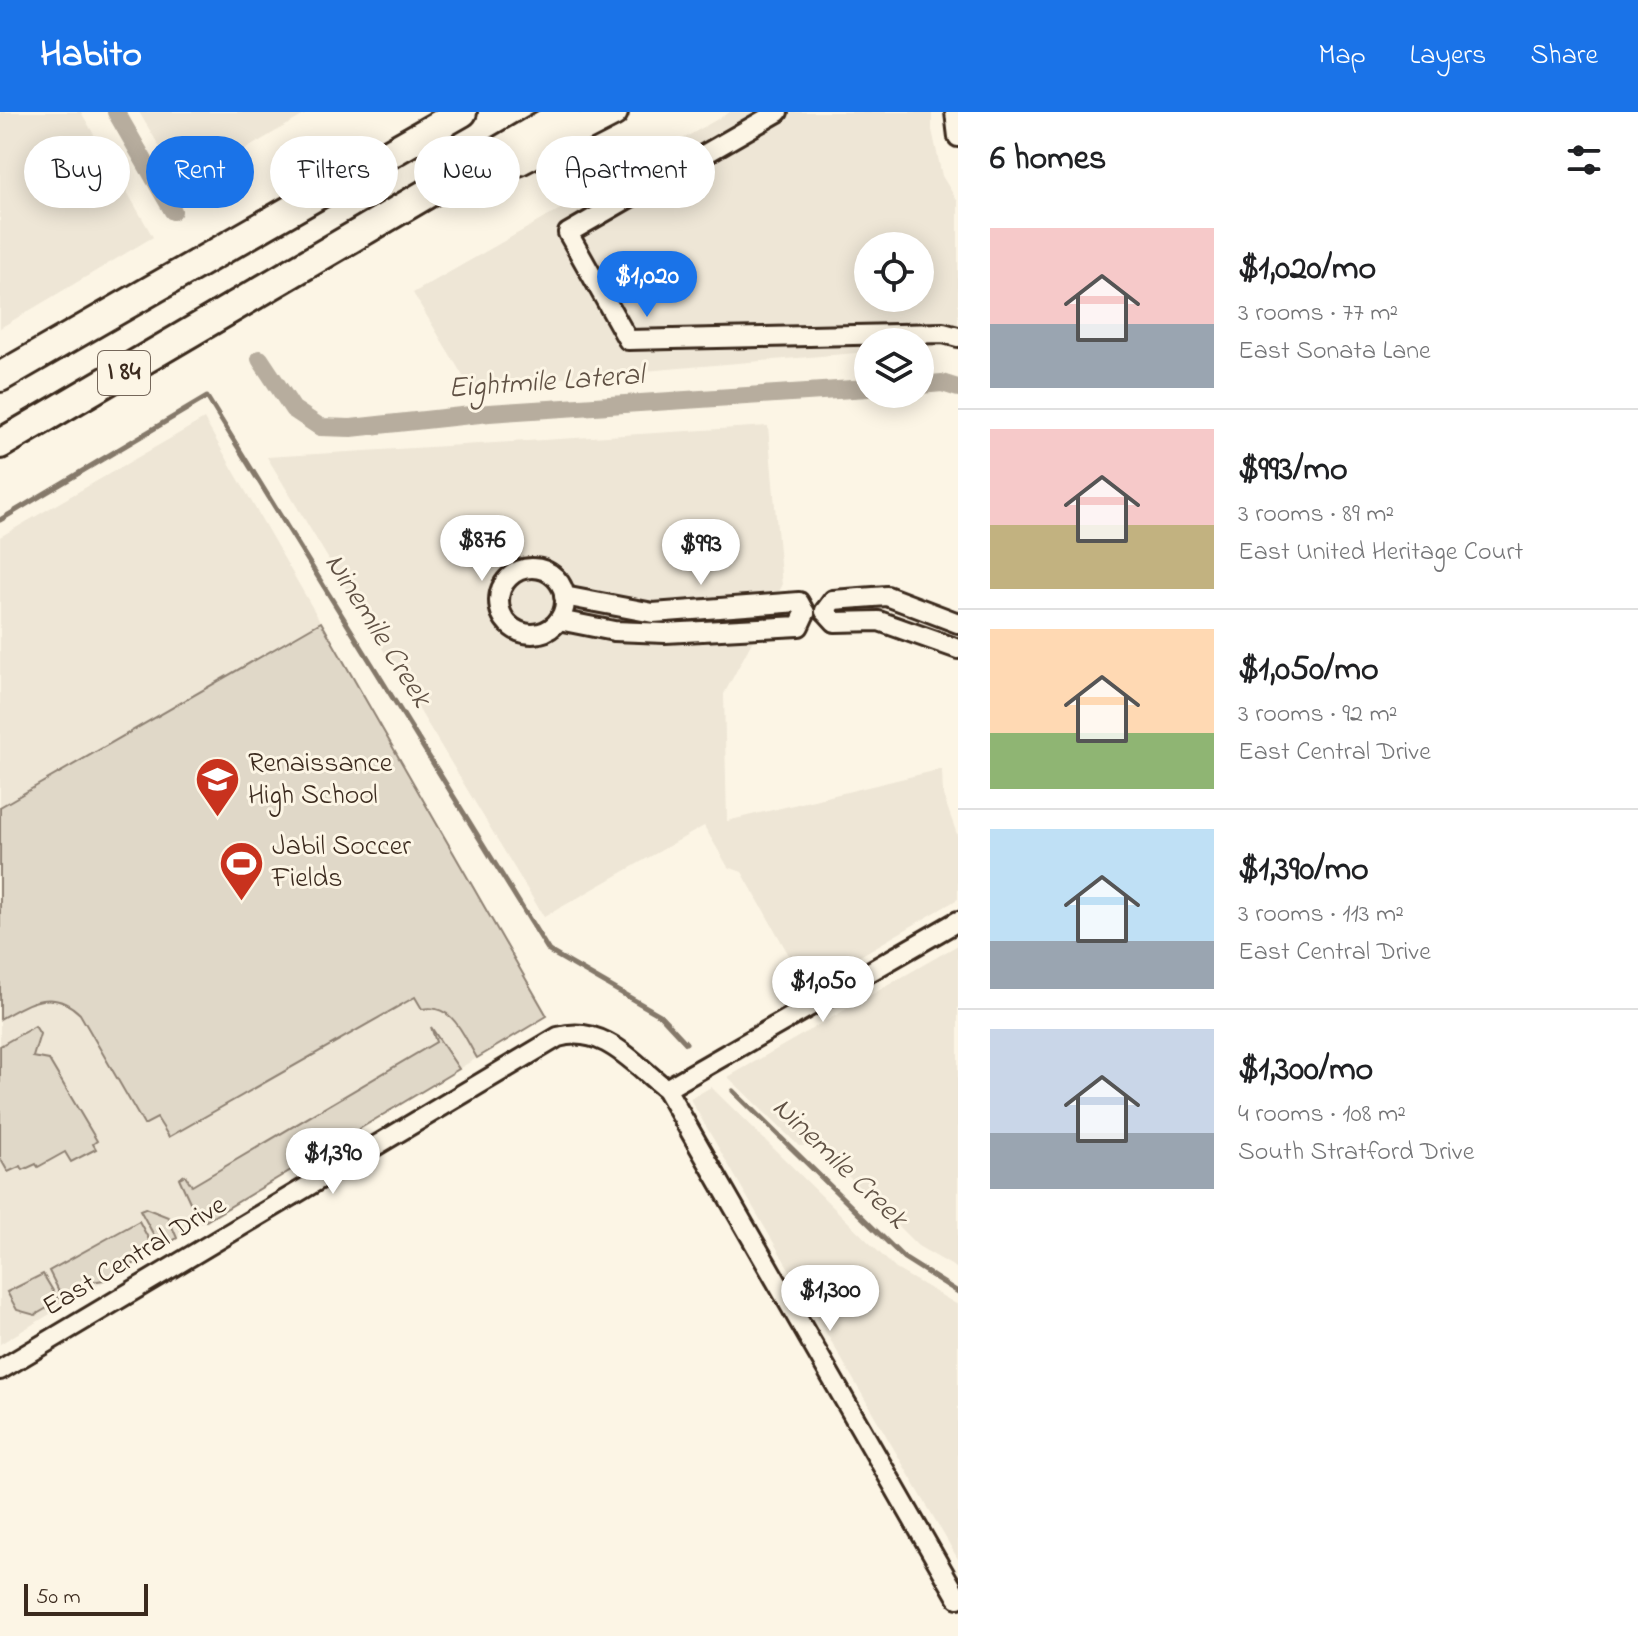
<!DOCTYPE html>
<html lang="en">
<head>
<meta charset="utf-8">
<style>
  body { margin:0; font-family:"Indie Flower",sans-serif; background:#f6f6f6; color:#202124; height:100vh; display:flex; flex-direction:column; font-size:30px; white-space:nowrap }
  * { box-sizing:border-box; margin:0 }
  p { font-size:26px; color:#757577 }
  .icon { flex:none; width:44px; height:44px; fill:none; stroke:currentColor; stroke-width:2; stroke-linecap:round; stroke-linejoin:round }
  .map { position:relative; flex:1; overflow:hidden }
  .sheet { display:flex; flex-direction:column; background:#fff; width:680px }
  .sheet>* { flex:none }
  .hud { position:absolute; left:24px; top:24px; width:760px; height:72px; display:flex; gap:16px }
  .controls { position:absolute; left:854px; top:120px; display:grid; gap:16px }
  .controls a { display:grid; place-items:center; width:80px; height:80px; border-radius:50%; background:#fff; box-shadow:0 4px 20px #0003; font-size:40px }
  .scale { position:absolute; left:24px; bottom:20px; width:124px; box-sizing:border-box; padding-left:8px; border:4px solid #3b2a1e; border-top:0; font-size:22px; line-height:28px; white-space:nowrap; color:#3b2a1e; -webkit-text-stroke:6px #fcf5e5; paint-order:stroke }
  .price { position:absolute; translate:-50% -68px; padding:0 18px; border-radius:28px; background:#fff; color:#222; font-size:26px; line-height:52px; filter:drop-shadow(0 2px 4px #0008) }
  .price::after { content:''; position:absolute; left:50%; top:48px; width:24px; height:18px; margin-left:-12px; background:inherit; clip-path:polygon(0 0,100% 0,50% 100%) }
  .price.on { background:#1a73e8; color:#fff }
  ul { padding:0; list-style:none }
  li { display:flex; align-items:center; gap:24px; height:200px; padding:0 32px }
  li+li { border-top:2px solid #e0e0e0 }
  li span { display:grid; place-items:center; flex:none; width:224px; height:160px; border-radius:0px; color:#555 }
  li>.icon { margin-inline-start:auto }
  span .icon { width:96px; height:96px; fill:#fffc; stroke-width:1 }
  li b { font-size:34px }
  h2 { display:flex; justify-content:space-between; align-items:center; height:96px; padding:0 32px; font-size:34px }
  .chip { padding:0 28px; border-radius:36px; background:#fff; box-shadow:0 4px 20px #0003; font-size:28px; line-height:72px }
  .chip.on { background:#1a73e8; color:#fff }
  header { display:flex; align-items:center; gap:48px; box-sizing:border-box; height:112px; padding:0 40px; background:#1a73e8; color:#fff }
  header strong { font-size:38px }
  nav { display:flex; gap:44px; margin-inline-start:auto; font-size:28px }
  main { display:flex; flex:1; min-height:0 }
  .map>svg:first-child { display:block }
  .built { fill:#eee6d6; fill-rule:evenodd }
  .green { fill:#e0d8c8; stroke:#8e8173; stroke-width:2 }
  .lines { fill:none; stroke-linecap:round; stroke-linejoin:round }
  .stream { stroke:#85796b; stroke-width:5 }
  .canal { stroke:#b7ad9e; stroke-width:18 }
  .minor-casing { stroke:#3b2a1e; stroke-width:24 }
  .highway-casing { stroke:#3b2a1e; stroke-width:34 }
  .minor { stroke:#fcf5e5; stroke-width:18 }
  .highway { stroke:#fcf5e5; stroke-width:28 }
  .labels { text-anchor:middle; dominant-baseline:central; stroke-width:6; stroke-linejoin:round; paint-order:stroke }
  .shield { fill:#fcf5e5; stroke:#75675a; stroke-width:2 }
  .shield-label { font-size:26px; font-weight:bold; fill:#3b2a1e }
  .poi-label { font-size:28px; fill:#3b2a1e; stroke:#fcf5e5; text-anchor:start }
  .street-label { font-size:28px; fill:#3b2a1e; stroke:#fcf5e5 }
  .water-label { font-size:30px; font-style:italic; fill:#605144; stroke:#fcf5e5 }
</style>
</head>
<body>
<header>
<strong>Habito</strong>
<nav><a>Map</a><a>Layers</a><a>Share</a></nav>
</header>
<main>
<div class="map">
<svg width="958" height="1524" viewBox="0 0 958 1524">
  <rect width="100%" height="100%" fill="#fcf5e5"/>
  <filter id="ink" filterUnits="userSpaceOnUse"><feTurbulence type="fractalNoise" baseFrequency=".0125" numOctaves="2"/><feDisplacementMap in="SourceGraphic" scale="16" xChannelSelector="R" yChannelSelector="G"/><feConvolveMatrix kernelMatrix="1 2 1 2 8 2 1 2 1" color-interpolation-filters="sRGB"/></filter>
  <g filter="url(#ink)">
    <!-- built -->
    <g class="built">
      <polygon points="0,0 81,0 153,125 0,216"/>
      <polygon points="139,0 309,0 183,74"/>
      <path d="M730,0H932V18L942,64L958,90V238L947,233L920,236V230H868V240L469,274L413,181ZM868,134H920V186H868Z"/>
      <polygon points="204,307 547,904 0,1232 0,425"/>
      <polygon points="768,314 782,474 724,582 727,709 942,657 943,683 958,725 958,787 807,875 742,760 728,755 704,714 544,805 267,345"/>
      <polygon points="958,833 958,1157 918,1134 817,1033 799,1034 728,965"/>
      <polygon points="711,975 896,1157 958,1193 958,1447 690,987"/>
    </g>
    <!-- green -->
    <g class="green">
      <path d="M321,510L547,904L477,946C463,923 453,891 422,897L415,885L169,1025L157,1006L144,1013L80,902C53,875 28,891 0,907V695Z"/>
      <polygon points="35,914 40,922 33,945 49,948 97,1029 93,1032 96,1037 71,1050 65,1040 38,1055 36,1052 23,1058 21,1054 8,1060 0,1046 0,934"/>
      <polygon points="431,915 459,957 206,1109 195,1101 179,1066 185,1063 192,1074 436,930"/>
      <polygon points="145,1096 168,1105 177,1126 161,1136 140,1098"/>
      <polygon points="139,1109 155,1139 109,1167 92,1170 63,1187 49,1159"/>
      <polygon points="43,1162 59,1189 35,1203 17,1198 7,1180"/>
    </g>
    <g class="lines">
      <!-- stream -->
      <g class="stream">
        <polyline points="0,408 207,285 549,839 660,903 686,931"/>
        <polyline points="733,979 904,1146 958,1180"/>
      </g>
      <!-- canal -->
      <g class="canal">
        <polyline points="116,0 173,99"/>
        <polyline points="260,247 293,297 320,315 351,316 489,301 868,276"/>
        <polyline points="920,273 942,271 958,276"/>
      </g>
      <defs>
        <g id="minor">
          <polyline points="778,0 568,121 628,228 943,221 958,225"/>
          <polyline points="955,0 958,25"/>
          <circle cx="532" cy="489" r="33"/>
          <polyline points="564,484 653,501 799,490 805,501"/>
          <polyline points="825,499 833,488 887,484 958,511"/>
          <polyline points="825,499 835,510 879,509 958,537"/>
          <polyline points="559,508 614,519 665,521 799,514 805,501"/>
          <polyline points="666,977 958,809"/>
          <path d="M0,1258L558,925C603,912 633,951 666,977L958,1486"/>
        </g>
        <g id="highway">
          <polyline points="518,49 613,0"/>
          <polyline points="0,265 462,0"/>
          <polyline points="0,332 566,0"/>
        </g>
      </defs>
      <!-- minor casing -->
      <use href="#minor" class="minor-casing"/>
      <!-- highway casing -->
      <use href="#highway" class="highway-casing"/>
      <!-- minor -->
      <use href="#minor" class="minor"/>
      <!-- highway -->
      <use href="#highway" class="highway"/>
    </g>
  </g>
  <!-- icons -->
  <defs>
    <symbol id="school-pin" viewBox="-11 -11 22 30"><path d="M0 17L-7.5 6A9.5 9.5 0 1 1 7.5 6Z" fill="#c8321e" stroke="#fcf5e5"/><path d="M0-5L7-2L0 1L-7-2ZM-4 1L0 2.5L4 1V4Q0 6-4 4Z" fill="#fff"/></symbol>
    <symbol id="stadium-pin" viewBox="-11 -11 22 30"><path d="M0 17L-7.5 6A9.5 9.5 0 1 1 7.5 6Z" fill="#c8321e" stroke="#fcf5e5"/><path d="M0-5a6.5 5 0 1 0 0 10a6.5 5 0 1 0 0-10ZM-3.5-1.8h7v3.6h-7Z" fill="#fff"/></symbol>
  </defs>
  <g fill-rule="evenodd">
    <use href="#school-pin" x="192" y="642" width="51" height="69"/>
    <use href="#stadium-pin" x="216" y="726" width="51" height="69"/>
  </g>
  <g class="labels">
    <!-- shield labels -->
    <rect class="shield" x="98" y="239" width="52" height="44" rx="6"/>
    <g class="shield-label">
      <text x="124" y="261">I 84</text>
    </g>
    <!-- poi labels -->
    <g class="poi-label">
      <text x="248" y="652">Renaissance<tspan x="248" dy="32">High School</tspan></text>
      <text x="272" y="735">Jabil Soccer<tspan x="272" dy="32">Fields</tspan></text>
    </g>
    <!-- street labels -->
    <g class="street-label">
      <text transform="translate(135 1145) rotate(-31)">East Central Drive</text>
    </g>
    <!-- water labels -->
    <g class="water-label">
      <text transform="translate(546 271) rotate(-4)">Eightmile Lateral</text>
      <text transform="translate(377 519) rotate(58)">Ninemile Creek</text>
      <text transform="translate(839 1052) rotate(44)">Ninemile Creek</text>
    </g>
  </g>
</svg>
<div class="controls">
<a><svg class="icon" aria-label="locate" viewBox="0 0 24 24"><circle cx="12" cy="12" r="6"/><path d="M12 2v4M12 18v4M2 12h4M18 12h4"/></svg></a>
<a><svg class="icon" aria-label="layers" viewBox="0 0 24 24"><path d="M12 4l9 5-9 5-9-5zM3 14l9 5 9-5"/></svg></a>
</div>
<div class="scale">50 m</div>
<b class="price on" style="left:647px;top:207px">$1,020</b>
<b class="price" style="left:482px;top:471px">$876</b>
<b class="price" style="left:701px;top:475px">$993</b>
<b class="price" style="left:823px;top:912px">$1,050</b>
<b class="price" style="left:333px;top:1084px">$1,390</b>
<b class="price" style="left:830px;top:1221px">$1,300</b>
<div class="hud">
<a class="chip">Buy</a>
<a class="chip on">Rent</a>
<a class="chip">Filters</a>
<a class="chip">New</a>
<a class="chip">Apartment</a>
</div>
</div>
<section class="sheet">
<h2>6 homes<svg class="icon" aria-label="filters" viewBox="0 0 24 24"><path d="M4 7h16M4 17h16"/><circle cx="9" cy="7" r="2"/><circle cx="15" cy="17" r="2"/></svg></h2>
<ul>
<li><span style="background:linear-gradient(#f6c9c9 60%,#9aa5b1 0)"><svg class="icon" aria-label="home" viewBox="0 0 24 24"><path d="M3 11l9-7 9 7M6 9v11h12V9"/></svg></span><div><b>$1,020/mo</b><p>3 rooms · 77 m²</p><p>East Sonata Lane</p></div></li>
<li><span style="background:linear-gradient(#f6c9c9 60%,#c2b280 0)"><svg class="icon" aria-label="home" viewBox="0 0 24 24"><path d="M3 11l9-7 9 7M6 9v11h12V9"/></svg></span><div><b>$993/mo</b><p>3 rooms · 89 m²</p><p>East United Heritage Court</p></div></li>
<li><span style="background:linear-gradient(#ffd9b3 65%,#8fb573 0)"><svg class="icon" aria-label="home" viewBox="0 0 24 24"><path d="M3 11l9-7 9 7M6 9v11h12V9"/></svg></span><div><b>$1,050/mo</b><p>3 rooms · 92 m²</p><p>East Central Drive</p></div></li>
<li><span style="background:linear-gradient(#bfe0f5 70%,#9aa5b1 0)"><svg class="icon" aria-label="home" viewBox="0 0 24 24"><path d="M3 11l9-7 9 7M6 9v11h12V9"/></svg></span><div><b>$1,390/mo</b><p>3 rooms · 113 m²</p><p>East Central Drive</p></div></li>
<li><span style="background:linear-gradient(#c9d6e8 65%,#9aa5b1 0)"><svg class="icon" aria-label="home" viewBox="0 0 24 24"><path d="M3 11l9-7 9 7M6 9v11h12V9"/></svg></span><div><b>$1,300/mo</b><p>4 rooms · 108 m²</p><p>South Stratford Drive</p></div></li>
</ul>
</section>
</main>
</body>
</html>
